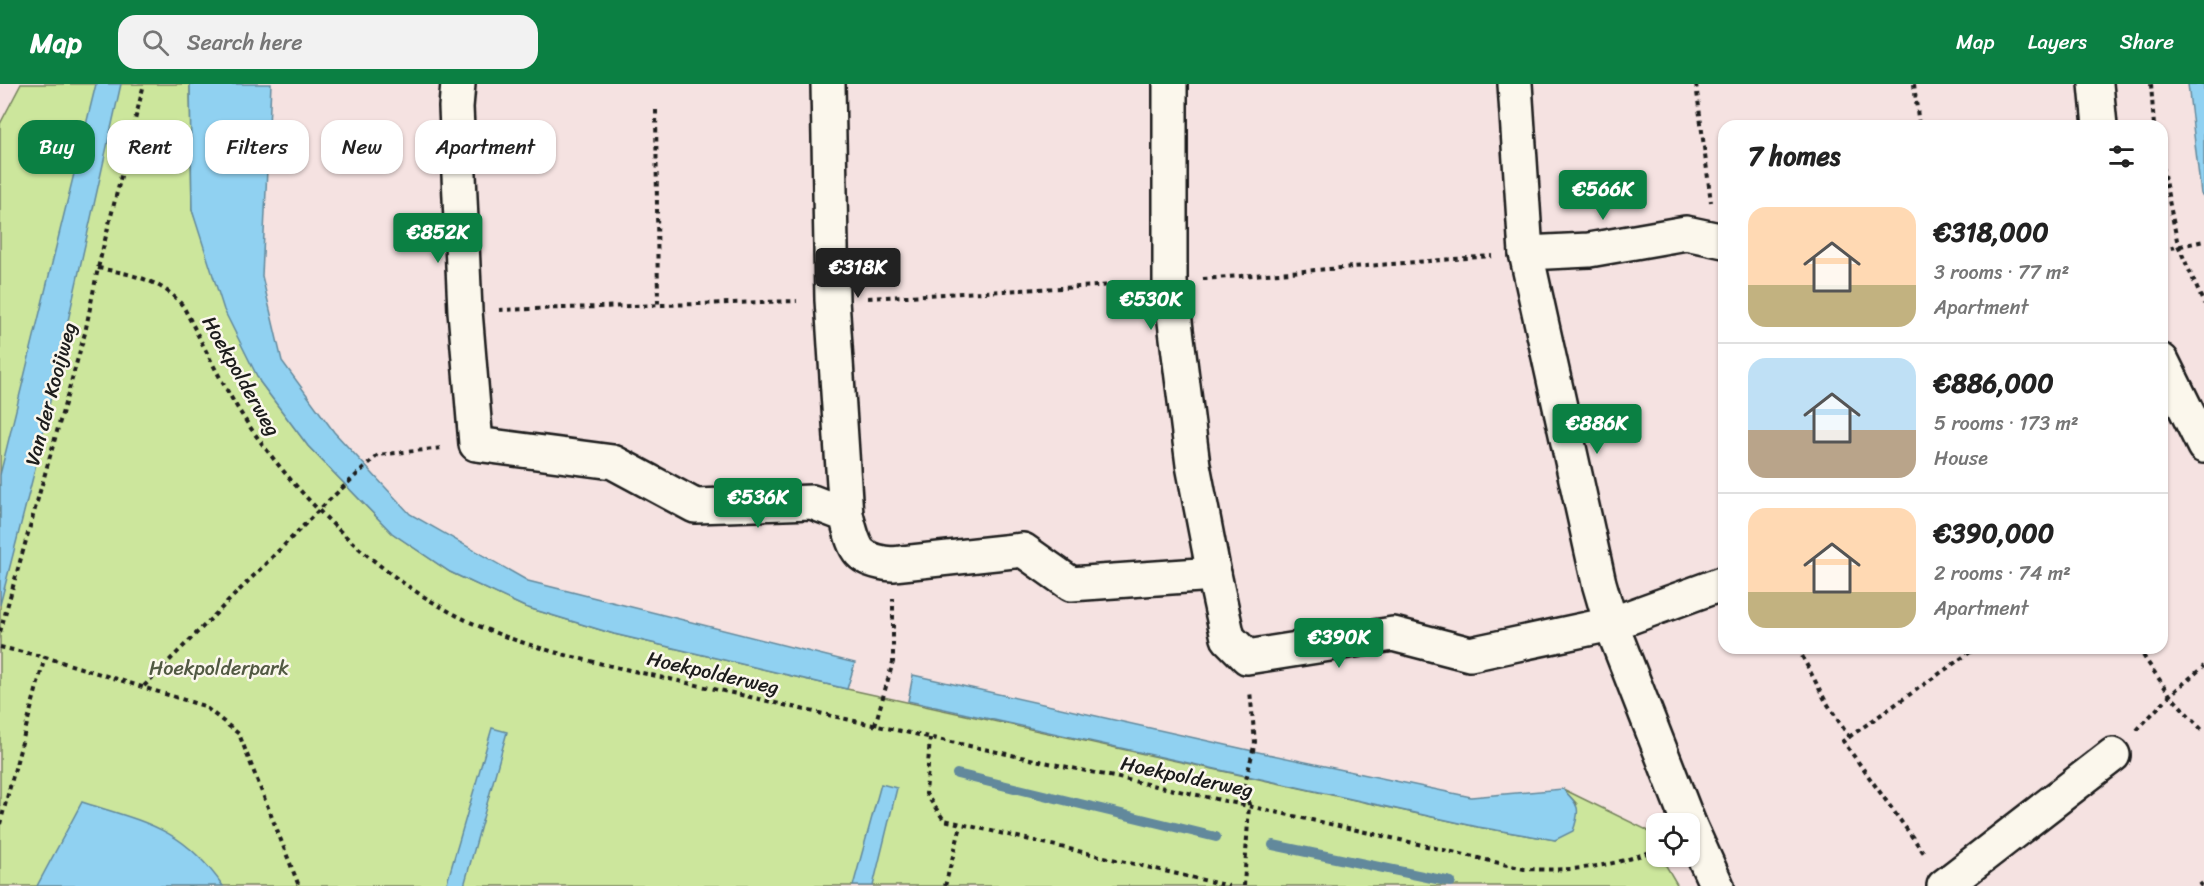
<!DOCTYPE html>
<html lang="en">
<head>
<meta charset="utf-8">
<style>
  body { margin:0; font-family:Sriracha,sans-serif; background:#f2f2f2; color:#222; height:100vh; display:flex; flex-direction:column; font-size:22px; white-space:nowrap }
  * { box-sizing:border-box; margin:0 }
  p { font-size:20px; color:#767676 }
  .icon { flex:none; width:33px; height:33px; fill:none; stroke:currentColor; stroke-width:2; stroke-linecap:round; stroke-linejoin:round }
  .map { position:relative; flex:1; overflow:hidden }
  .details { position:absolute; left:1718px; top:36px; width:450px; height:534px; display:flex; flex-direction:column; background:#fff; border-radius:18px; box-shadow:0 2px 4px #0004 }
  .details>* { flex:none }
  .guide { position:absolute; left:18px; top:36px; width:570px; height:54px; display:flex; gap:12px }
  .fabs { position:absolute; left:1646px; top:729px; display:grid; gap:12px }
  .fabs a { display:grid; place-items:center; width:54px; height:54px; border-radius:12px; background:#fff; box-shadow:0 2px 4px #0004; font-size:30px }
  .price { position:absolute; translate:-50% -51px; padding:0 14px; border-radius:6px; background:#0b8043; color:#fff; font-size:20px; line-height:39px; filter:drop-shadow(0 2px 3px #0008) }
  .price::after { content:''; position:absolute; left:50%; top:36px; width:18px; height:14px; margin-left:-9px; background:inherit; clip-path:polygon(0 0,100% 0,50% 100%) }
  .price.selected { background:#222; color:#fff }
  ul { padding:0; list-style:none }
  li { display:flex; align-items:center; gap:18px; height:150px; padding:0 30px }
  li+li { border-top:2px solid #e0e0e0 }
  li span { display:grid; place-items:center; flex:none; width:168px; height:120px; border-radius:18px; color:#555 }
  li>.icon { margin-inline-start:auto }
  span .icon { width:72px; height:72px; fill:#fffc; stroke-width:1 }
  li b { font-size:26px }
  h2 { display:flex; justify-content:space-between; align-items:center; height:72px; padding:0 30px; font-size:26px }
  .chip { padding:0 21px; border-radius:18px; background:#fff; box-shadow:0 2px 4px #0004; font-size:21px; line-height:54px }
  .chip.selected { background:#0b8043; color:#fff }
  header { display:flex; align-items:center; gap:36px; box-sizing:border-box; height:84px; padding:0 30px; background:#0b8043; color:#fff }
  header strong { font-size:28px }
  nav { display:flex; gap:33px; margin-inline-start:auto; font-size:21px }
  .search { width:420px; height:54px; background:#f2f2f2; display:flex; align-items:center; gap:15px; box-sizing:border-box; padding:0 21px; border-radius:18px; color:#767676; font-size:22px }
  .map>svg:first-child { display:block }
  .green { fill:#cce69c; stroke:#74815c; stroke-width:1.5 }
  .water { fill:#90d1f1; stroke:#62899c; stroke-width:1.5 }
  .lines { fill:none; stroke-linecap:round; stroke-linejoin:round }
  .stream { stroke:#62899c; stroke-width:10 }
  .street-casing { stroke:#1c1c1c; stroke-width:38 }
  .path { stroke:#1c1c1c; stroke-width:4; stroke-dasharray:4.5 4.5; stroke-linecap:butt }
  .street { stroke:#fbf7ec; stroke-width:33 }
  .labels { text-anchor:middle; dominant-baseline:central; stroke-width:5; stroke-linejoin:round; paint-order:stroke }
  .street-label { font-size:20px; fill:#1c1c1c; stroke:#fbf7ec }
  .park-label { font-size:20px; fill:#515942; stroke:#fbf7ec }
</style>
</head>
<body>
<header>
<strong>Map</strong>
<div class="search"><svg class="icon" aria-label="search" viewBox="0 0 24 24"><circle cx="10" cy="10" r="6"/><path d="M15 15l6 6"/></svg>Search here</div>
<nav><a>Map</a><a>Layers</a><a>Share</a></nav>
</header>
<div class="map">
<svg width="2204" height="802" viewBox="0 0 2204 802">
  <rect width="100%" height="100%" fill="#f5e2e1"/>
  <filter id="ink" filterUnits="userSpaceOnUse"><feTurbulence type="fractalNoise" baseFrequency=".0167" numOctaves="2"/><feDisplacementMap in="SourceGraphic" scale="12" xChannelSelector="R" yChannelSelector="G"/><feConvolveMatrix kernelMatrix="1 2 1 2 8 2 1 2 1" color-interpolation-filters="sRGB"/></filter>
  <g filter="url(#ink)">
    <!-- green -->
    <polygon class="green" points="21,0 190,0 192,126 260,298 308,362 392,449 450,488 525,523 614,550 847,605 1478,743 1556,756 1577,720 1563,705 1647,746 1656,763 1656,772 1661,773 1678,802 0,802 0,40"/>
    <!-- water -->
    <g class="water">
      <polygon points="96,0 121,0 33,393 0,521 0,391"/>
      <polygon points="190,0 271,0 262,192 282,277 334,348 410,430 528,497 855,579 847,605 614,550 525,523 450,488 392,449 308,362 260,298 224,226 192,126"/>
      <polygon points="2188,0 2204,0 2204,113 2201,110"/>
      <path d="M913,591L1244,665L1471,713L1563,705C1579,722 1581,724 1573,747L1555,756L1478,743L908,617Z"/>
      <polygon points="492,644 507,648 464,802 446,802"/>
      <polygon points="881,700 897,704 873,802 853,802"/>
      <path d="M82,718C145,738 183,744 223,802H37Z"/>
    </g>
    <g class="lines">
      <!-- stream -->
      <g class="stream">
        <polyline points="957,690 1216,753"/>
        <polyline points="1273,761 1451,798"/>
      </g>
      <defs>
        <g id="street">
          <path d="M458,0L456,23L465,227L476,360L613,378L695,422L812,418L846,431C855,464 855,477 893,480L1023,466L1071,500L1214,490L1228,554L1247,573L1393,550L1470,570L1611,540L1724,499"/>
          <polyline points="828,0 832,216 846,431"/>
          <polyline points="1170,0 1170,198 1193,381 1214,490"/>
          <polyline points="1515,0 1526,169 1599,499 1611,540 1689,740"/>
          <polyline points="2096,0 2100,42"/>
          <polyline points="1526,169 1589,166 1686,149 1724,157"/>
          <polyline points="2162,277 2204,362"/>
          <polyline points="1689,740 1717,802"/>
          <polyline points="1944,802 2113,671"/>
        </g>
      </defs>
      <!-- street casing -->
      <use href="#street" class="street-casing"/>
      <!-- path -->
      <g class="path">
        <polyline points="1696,0 1711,118"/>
        <polyline points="1914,0 1919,42"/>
        <polyline points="2151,0 2154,42"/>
        <polyline points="656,26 658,221"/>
        <polyline points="2162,82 2178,161 2204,220"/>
        <polyline points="2162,166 2204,157"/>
        <path d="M98,184C130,190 161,195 183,222C201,256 217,291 237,323C284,399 364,480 443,524C502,558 571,573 638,588C692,600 747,612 801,625C1042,679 1284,727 1524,785C1577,787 1606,784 1656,766"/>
        <polyline points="1203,195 1492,172"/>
        <polyline points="868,214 1136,200"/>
        <polyline points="499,226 797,217"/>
        <polyline points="0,548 85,249 98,184 144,0"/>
        <polyline points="0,563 45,573 204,622 239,650 299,802"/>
        <polyline points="1798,564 1825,616 1849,653 1843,657 1926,772"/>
        <polyline points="2138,564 2170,611 2204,648"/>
        <polyline points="144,602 326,419 378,371 442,364"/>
        <polyline points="875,641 893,578 893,514"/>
        <polyline points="2137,646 2170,611 2204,582"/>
        <polyline points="1849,653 1976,564"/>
        <polyline points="930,654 926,710 944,736 1229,802"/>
        <polyline points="0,740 45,573"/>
        <polyline points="945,802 961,742"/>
        <polyline points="1244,802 1249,721 1245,700 1255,658 1250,607"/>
        <polyline points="2199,802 2204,798"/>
      </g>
      <!-- street -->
      <use href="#street" class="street"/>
    </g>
  </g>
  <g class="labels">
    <!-- street labels -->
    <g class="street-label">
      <text transform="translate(241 292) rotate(60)">Hoekpolderweg</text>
      <text transform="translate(51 310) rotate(-75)">Van der Kooijweg</text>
      <text transform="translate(713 589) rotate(13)">Hoekpolderweg</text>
      <text transform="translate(1187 693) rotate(12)">Hoekpolderweg</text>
    </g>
    <!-- park labels -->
    <g class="park-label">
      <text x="219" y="584">Hoekpolderpark</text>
    </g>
  </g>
</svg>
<div class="fabs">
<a><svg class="icon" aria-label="locate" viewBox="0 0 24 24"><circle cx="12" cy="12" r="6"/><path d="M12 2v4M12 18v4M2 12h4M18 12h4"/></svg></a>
</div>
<b class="price" style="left:1603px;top:137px">€566K</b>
<b class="price" style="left:438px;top:180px">€852K</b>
<b class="price selected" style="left:858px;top:215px">€318K</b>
<b class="price" style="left:1151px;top:247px">€530K</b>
<b class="price" style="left:1597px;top:371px">€886K</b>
<b class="price" style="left:758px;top:445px">€536K</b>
<b class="price" style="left:1339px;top:585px">€390K</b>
<div class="guide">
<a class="chip selected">Buy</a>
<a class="chip">Rent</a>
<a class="chip">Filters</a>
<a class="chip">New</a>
<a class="chip">Apartment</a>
</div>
<section class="details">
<h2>7 homes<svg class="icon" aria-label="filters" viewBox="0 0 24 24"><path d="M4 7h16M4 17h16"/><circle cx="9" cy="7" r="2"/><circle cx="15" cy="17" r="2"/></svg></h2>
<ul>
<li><span style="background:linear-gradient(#ffd9b3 65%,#c2b280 0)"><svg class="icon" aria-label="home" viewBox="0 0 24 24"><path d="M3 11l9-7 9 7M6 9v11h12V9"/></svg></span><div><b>€318,000</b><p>3 rooms · 77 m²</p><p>Apartment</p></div></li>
<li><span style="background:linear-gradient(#bfe0f5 60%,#b9a48a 0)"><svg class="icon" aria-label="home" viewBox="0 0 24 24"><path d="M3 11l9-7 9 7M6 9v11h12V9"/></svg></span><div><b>€886,000</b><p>5 rooms · 173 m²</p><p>House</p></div></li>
<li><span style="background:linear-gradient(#ffd9b3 70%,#c2b280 0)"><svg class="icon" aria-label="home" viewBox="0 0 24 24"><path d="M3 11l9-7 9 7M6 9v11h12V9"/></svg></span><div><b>€390,000</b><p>2 rooms · 74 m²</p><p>Apartment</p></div></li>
</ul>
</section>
</div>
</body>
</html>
